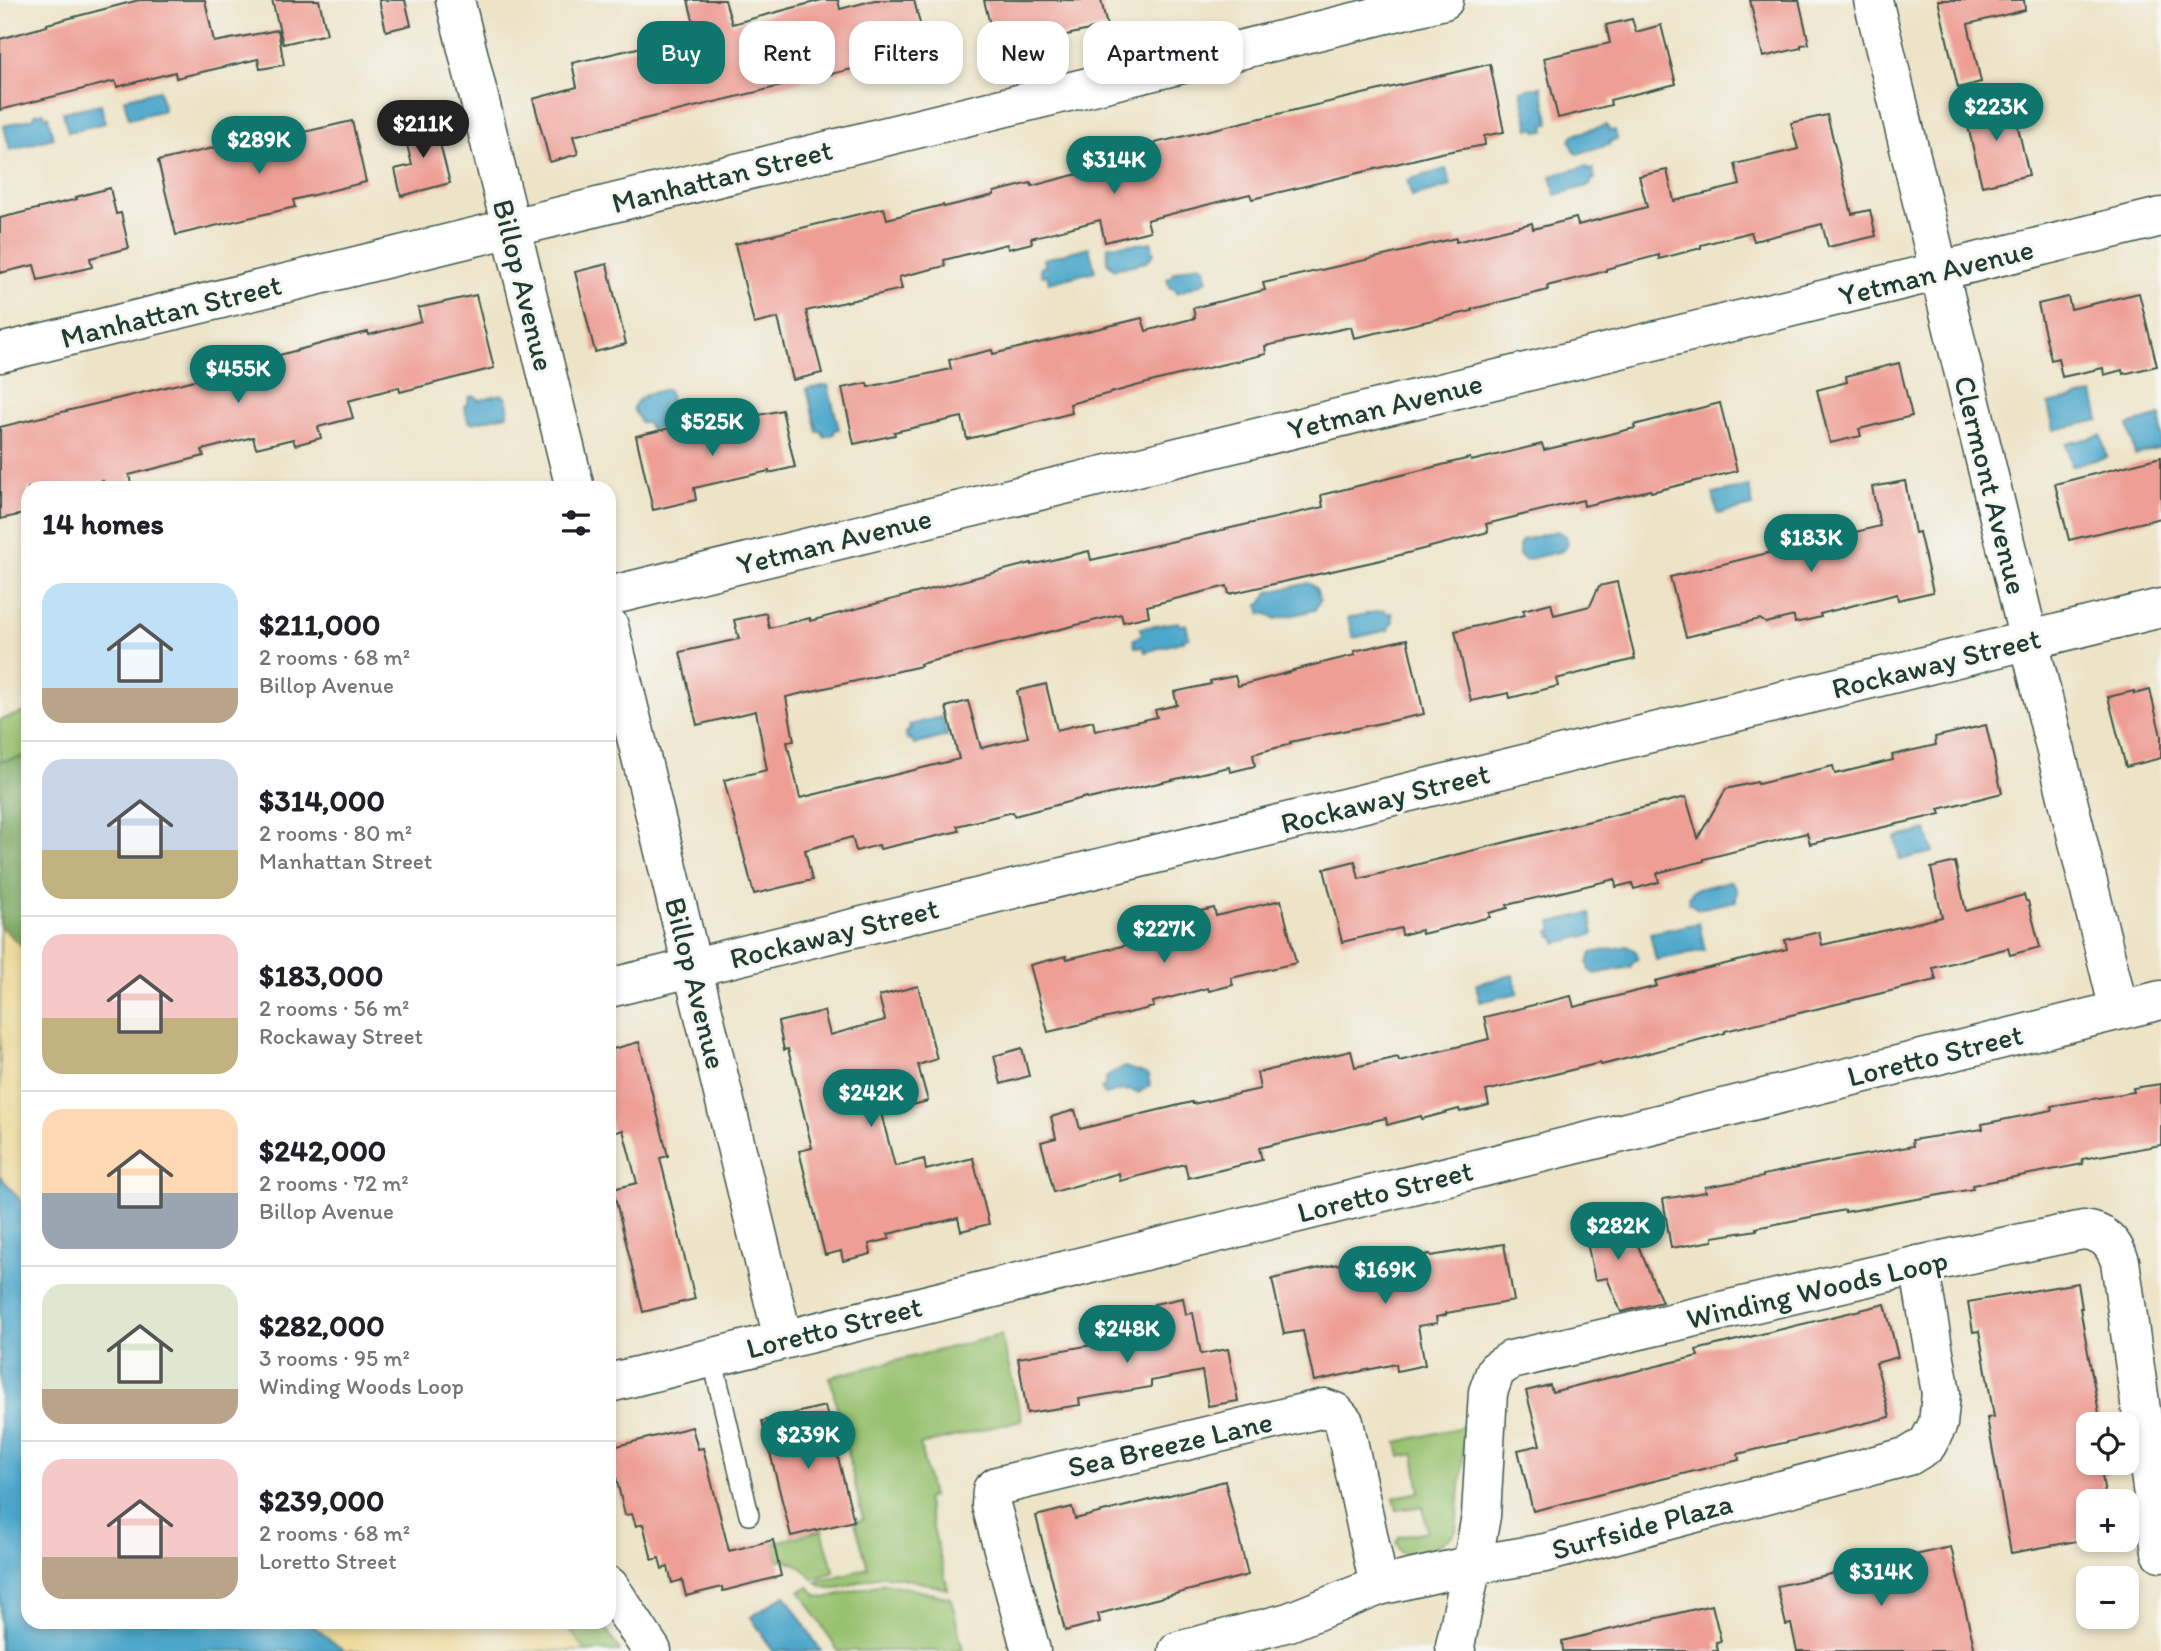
<!DOCTYPE html>
<html lang="en">
<head>
<meta charset="utf-8">
<style>
  body { margin:0; font-family:Itim,sans-serif; background:#f2f2f2; color:#202124; height:100vh; display:flex; flex-direction:column; font-size:26px; white-space:nowrap }
  * { box-sizing:border-box; margin:0 }
  p { font-size:23px; color:#757577 }
  .icon { flex:none; width:38px; height:38px; fill:none; stroke:currentColor; stroke-width:2; stroke-linecap:round; stroke-linejoin:round }
  .map { position:relative; flex:1; overflow:hidden }
  .side { position:absolute; left:21px; top:481px; width:595px; height:1148px; display:flex; flex-direction:column; background:#fff; border-radius:21px; box-shadow:0 4px 10px #0003 }
  .side>* { flex:none }
  .hud { position:absolute; left:637px; top:21px; width:665px; height:63px; display:flex; gap:14px }
  .tools { position:absolute; left:2076px; top:1412px; display:grid; gap:14px }
  .tools a { display:grid; place-items:center; width:63px; height:63px; border-radius:14px; background:#fff; box-shadow:0 4px 10px #0003; font-size:35px }
  .price { position:absolute; translate:-50% -60px; padding:0 16px; border-radius:24px; background:#0f766e; color:#fff; font-size:23px; line-height:46px; filter:drop-shadow(0 2px 4px #0008) }
  .price::after { content:''; position:absolute; left:50%; top:42px; width:21px; height:16px; margin-left:-10px; background:inherit; clip-path:polygon(0 0,100% 0,50% 100%) }
  .price.selected { background:#222; color:#fff }
  ul { padding:0; list-style:none }
  li { display:flex; align-items:center; gap:21px; height:175px; padding:0 21px }
  li+li { border-top:2px solid #e0e0e0 }
  li span { display:grid; place-items:center; flex:none; width:196px; height:140px; border-radius:21px; color:#555 }
  li>.icon { margin-inline-start:auto }
  span .icon { width:84px; height:84px; fill:#fffc; stroke-width:1 }
  li b { font-size:30px }
  h2 { display:flex; justify-content:space-between; align-items:center; height:84px; padding:0 21px; font-size:30px }
  .tag { padding:0 24px; border-radius:21px; background:#fff; box-shadow:0 4px 10px #0003; font-size:24px; line-height:63px }
  .tag.selected { background:#0f766e; color:#fff }
  .map>svg:first-child { display:block }
  .green { fill:#97c16e; stroke:#5b7f51; stroke-width:2 }
  .forest { fill:#79a761; stroke:#4c724a; stroke-width:2 }
  .sand { fill:#eeda9e; stroke:#868c69; stroke-width:2 }
  .water { fill:#4ea7cb; stroke:#367280; stroke-width:2 }
  .building { fill:#ee9e94 }
  .lines { fill:none; stroke-linecap:round; stroke-linejoin:round }
  .service-casing { stroke:#3e564a; stroke-width:22 }
  .minor-casing { stroke:#3e564a; stroke-width:41 }
  .service { stroke:#fff; stroke-width:19 }
  .minor { stroke:#fff; stroke-width:38 }
  .labels { text-anchor:middle; dominant-baseline:central; stroke-width:6; stroke-linejoin:round; paint-order:stroke }
  .street-label { font-size:30px; fill:#1f3d34; stroke:#f6f6f2 }
</style>
</head>
<body>
<div class="map">
<svg width="2161" height="1651" viewBox="0 0 2161 1651">
  <rect width="100%" height="100%" fill="#f6f6f2"/>
  <filter id="ink" filterUnits="userSpaceOnUse"><feTurbulence type="fractalNoise" baseFrequency=".0143" numOctaves="2"/><feDisplacementMap in="SourceGraphic" scale="14" xChannelSelector="R" yChannelSelector="G"/><feConvolveMatrix kernelMatrix="1 2 1 2 8 2 1 2 1" color-interpolation-filters="sRGB"/></filter>
  <filter id="wash" filterUnits="userSpaceOnUse"><feTurbulence type="fractalNoise" baseFrequency=".00686" numOctaves="4" result="noise"/><feDisplacementMap in="SourceGraphic" scale="28" xChannelSelector="R" yChannelSelector="G"/><feGaussianBlur stdDeviation="1.57" result="paint"/><feColorMatrix in="noise" values="0 0 0 0 0 0 0 0 0 0 0 0 0 0 0 0 0 1.4 0 .05"/><feComposite in="paint" operator="in"/></filter>
  <g filter="url(#wash)">
    <rect width="100%" height="100%" fill="#ede4c8"/>
    <!-- green -->
    <g class="green">
      <polygon points="28,711 28,952 0,926 0,720"/>
      <path d="M1001,1335L1022,1420L920,1445L932,1497L926,1499L948,1589C932,1586 898,1575 884,1576C863,1576 834,1599 816,1582L868,1568L855,1522L863,1519L830,1377Z"/>
      <path d="M1466,1426L1456,1530C1449,1544 1414,1556 1400,1553L1396,1542L1399,1537L1427,1531L1423,1506L1397,1510L1394,1497L1420,1492L1414,1454L1400,1457L1397,1442Z"/>
      <path d="M822,1530L834,1572L813,1579C802,1567 794,1559 778,1561L773,1543Z"/>
      <polygon points="885,1583 951,1598 963,1651 838,1651 800,1591 809,1587 817,1596 825,1598"/>
      <polygon points="564,1622 602,1622 620,1651 586,1651"/>
    </g>
    <!-- forest -->
    <polygon class="forest" points="28,756 28,952 0,926 0,761"/>
    <!-- sand -->
    <g class="sand">
      <polygon points="0,926 28,952 28,1210 0,1176"/>
      <polygon points="308,1622 563,1622 586,1651 344,1651"/>
    </g>
    <!-- water -->
    <g class="water">
      <polygon points="1541,86 1550,124 1544,125 1545,131 1537,132 1535,128 1529,129 1521,91"/>
      <polygon points="159,90 164,110 129,119 124,99"/>
      <polygon points="101,104 105,123 68,132 63,112"/>
      <polygon points="44,112 45,117 48,116 53,138 10,150 4,126 34,118 35,114"/>
      <polygon points="1606,125 1610,131 1615,130 1617,139 1611,141 1609,145 1577,154 1574,152 1570,139 1574,135"/>
      <polygon points="1587,166 1588,170 1593,169 1595,179 1591,180 1591,185 1556,195 1551,176"/>
      <polygon points="1446,169 1451,186 1412,197 1407,180"/>
      <path d="M1151,242L1154,254L1146,262L1114,269L1107,262L1108,246C1123,243 1137,246 1151,242Z"/>
      <polygon points="1089,247 1095,271 1049,283 1047,275 1042,276 1040,268 1045,266 1044,259"/>
      <polygon points="1198,264 1204,267 1207,280 1201,284 1177,293 1176,289 1170,288 1167,279 1172,276 1172,273"/>
      <polygon points="828,385 839,429 834,431 834,434 824,437 822,431 817,432 807,389"/>
      <path d="M668,389L674,412L660,415V426L651,430L647,423H641L633,409C639,393 653,393 668,389Z"/>
      <path d="M501,394C507,397 510,409 507,415L472,423L468,421L464,406L468,403V397L475,396L478,400Z"/>
      <polygon points="2093,394 2099,420 2054,430 2048,404"/>
      <polygon points="2161,416 2161,448 2135,455 2128,425"/>
      <polygon points="2101,435 2107,457 2071,466 2066,444"/>
      <polygon points="1749,486 1753,506 1718,514 1713,494"/>
      <polygon points="1557,531 1566,536 1568,543 1562,551 1525,560 1519,555 1519,546 1522,540"/>
      <polygon points="1309,583 1316,588 1320,600 1315,610 1276,619 1267,614 1261,614 1258,605 1263,602 1268,592"/>
      <polygon points="1384,610 1388,614 1392,613 1393,621 1388,630 1353,638 1348,618"/>
      <polygon points="1178,622 1180,626 1186,624 1189,637 1183,639 1184,641 1145,652 1143,647 1135,647 1133,640 1142,634 1140,628"/>
      <polygon points="942,717 947,736 914,745 912,739 908,740 906,737 906,732 910,730 909,725"/>
      <polygon points="1927,830 1933,852 1900,860 1895,838"/>
      <polygon points="1731,881 1737,890 1736,901 1698,909 1689,903 1689,896 1693,890"/>
      <polygon points="1590,913 1594,934 1556,943 1555,936 1551,936 1549,931 1553,930 1551,922"/>
      <polygon points="1699,923 1705,950 1656,960 1650,933"/>
      <path d="M1627,946C1632,950 1639,949 1637,960L1631,965V967L1595,974L1590,971L1588,963L1591,953Z"/>
      <polygon points="1513,975 1518,993 1480,1002 1476,984"/>
      <path d="M1125,1067C1133,1071 1140,1070 1148,1075L1150,1085L1138,1093C1127,1087 1115,1092 1105,1094L1101,1088L1105,1086V1079L1113,1072Z"/>
      <polygon points="0,1176 28,1210 28,1622 308,1622 344,1651 0,1651"/>
      <polygon points="785,1595 821,1651 773,1651 751,1617"/>
    </g>
    <g id="blocks">
      <!-- building -->
      <g class="building">
        <polygon points="139,0 205,0 214,42 278,30 284,65 260,69 258,59 176,78 175,72 117,87 115,81 0,110 0,39 47,26 47,24"/>
        <polygon points="272,0 319,0 327,34 283,44"/>
        <polygon points="379,0 405,0 411,25 386,31"/>
        <polygon points="688,0 725,0 732,24 822,0 838,0 840,9 875,0 914,0 927,51 573,136 578,154 550,162 533,99 577,87 572,63 655,44 654,42 696,32"/>
        <polygon points="984,0 1101,0 1107,26 1017,46 1016,39 995,45"/>
        <polygon points="1750,0 1799,0 1809,44 1801,45 1801,48 1763,57"/>
        <polygon points="1938,0 2024,0 2025,10 1968,24 1981,82 1958,88"/>
        <polygon points="1632,19 1636,32 1661,25 1676,84 1610,100 1611,105 1558,118 1544,58 1610,43 1606,25"/>
        <polygon points="1490,64 1504,132 1484,136 1485,145 1441,153 1252,199 1250,194 1147,220 1150,231 1105,242 1100,220 1031,238 1032,243 1008,249 1007,244 944,260 945,266 899,277 902,289 806,311 822,373 793,380 778,318 754,324 735,244 884,208 887,219 943,205 944,207 994,195 994,192 1031,183 1032,186 1089,171 1087,163 1156,147 1155,143"/>
        <polygon points="1986,100 1989,111 2013,106 2029,175 1982,186 1963,105"/>
        <polygon points="1827,115 1852,214 1870,210 1876,236 1828,247 1822,224 1754,241 1751,232 1701,245 1701,248 1659,259 1659,255 1606,269 1606,271 1547,286 1548,290 1472,309 1472,311 1354,338 1351,327 1265,346 1266,354 1158,380 1070,404 1072,413 1010,429 967,439 962,417 894,432 895,435 854,444 842,388 867,383 868,387 951,369 949,360 992,350 993,354 1142,318 1146,331 1195,318 1193,308 1265,290 1263,283 1410,250 1409,249 1456,238 1456,242 1532,223 1533,229 1576,218 1578,225 1647,207 1639,176 1667,170 1674,201 1740,185 1735,164 1798,149 1791,123"/>
        <polygon points="434,120 450,183 401,196 395,169 412,165 403,128"/>
        <polygon points="352,121 366,182 293,200 295,207 176,235 158,161 277,133 278,138"/>
        <polygon points="110,188 116,214 121,213 129,248 90,258 92,267 38,280 34,265 0,273 0,218 77,199 76,197"/>
        <polygon points="607,264 626,344 595,352 575,272"/>
        <polygon points="2139,293 2157,366 2123,374 2122,370 2104,375 2103,368 2062,377 2058,358 2051,360 2038,304 2068,297 2071,309"/>
        <polygon points="476,295 494,368 400,392 399,387 348,401 353,418 318,427 321,438 295,445 293,439 256,448 253,437 202,450 204,456 129,475 132,488 105,488 103,481 73,488 28,488 28,513 0,519 0,427 207,377 206,375 342,338 368,332 369,335 421,321 418,308"/>
        <polygon points="1899,363 1912,416 1859,429 1861,436 1830,443 1817,390 1847,382 1846,376"/>
        <polygon points="1720,403 1737,471 1651,492 1650,490 1584,506 1583,500 1486,524 1488,532 1381,560 1229,594 1227,586 1147,606 1149,616 1123,622 1121,614 920,664 921,666 786,697 794,741 787,742 800,798 959,759 946,707 968,701 981,748 1028,737 1017,691 1046,684 1057,730 1093,721 1095,731 1157,717 1155,710 1177,705 1174,692 1211,684 1210,681 1235,676 1238,686 1294,671 1293,670 1355,655 1354,651 1407,639 1424,714 1290,742 1291,744 1253,754 1255,766 1230,772 1229,767 1088,799 1087,797 1014,816 1013,812 957,826 959,831 880,849 879,845 856,851 852,837 805,850 812,880 754,894 724,780 767,770 756,711 697,725 680,652 739,639 734,620 766,613 769,628 810,618 810,621 1031,563 1031,565 1089,551 1091,560 1323,507 1321,495 1470,458 1471,461 1542,444 1544,450 1635,428 1634,425"/>
        <polygon points="782,410 795,467 769,473 769,471 694,488 696,500 653,510 636,436 679,426 682,439 756,422 755,416"/>
        <polygon points="2161,457 2161,518 2069,540 2055,484"/>
        <polygon points="1905,481 1915,533 1919,532 1933,592 1898,600 1897,594 1820,614 1821,617 1795,623 1794,616 1766,623 1760,619 1686,637 1670,577 1780,550 1777,537 1803,530 1807,544 1880,526 1872,487"/>
        <polygon points="1617,582 1635,659 1556,679 1558,686 1510,698 1509,693 1471,701 1455,631 1525,615 1523,610 1551,603 1554,615 1590,606 1599,586"/>
        <polygon points="2150,690 2161,736 2161,758 2126,767 2108,697 2134,691 2134,694"/>
        <polygon points="1986,725 2002,793 1939,809 1941,814 1810,844 1807,833 1704,859 1704,861 1657,873 1659,882 1634,889 1632,883 1616,887 1615,879 1507,905 1508,908 1489,913 1490,917 1422,934 1421,930 1402,935 1401,928 1342,942 1324,869 1355,861 1359,879 1686,797 1698,838 1726,789 1757,782 1758,784 1833,766 1835,774 1893,760 1892,755 1936,745 1935,737"/>
        <polygon points="1955,862 1966,911 2024,895 2026,901 2028,901 2040,947 2010,955 2008,948 1933,968 1936,980 1725,1031 1725,1033 1653,1052 1601,1065 1600,1063 1486,1091 1489,1105 1460,1112 1459,1109 1422,1119 1421,1116 1387,1125 1386,1118 1259,1148 1262,1160 1188,1178 1185,1164 1120,1181 1119,1173 1054,1192 1041,1142 1056,1138 1051,1117 1075,1110 1080,1129 1192,1102 1193,1104 1260,1089 1257,1073 1351,1051 1355,1067 1398,1057 1399,1061 1489,1039 1484,1017 1571,996 1574,1007 1657,986 1655,981 1787,949 1785,940 1819,932 1822,945 1942,917 1931,868"/>
        <polygon points="1281,900 1296,963 1231,978 1233,985 1209,991 1208,988 1153,1002 1154,1007 1048,1032 1030,965 1066,956 1067,959 1152,939 1148,924 1176,917 1214,908 1216,916"/>
        <polygon points="918,986 937,1059 918,1065 928,1101 881,1113 895,1166 924,1159 926,1170 973,1158 989,1224 961,1231 958,1218 888,1234 890,1239 869,1244 871,1254 843,1261 841,1251 825,1255 799,1151 812,1148 788,1049 784,1050 778,1022 824,1011 830,1035 885,1020 879,996"/>
        <polygon points="639,1042 668,1156 660,1158 695,1299 643,1312 613,1189 637,1183 623,1130 613,1133 609,1119 609,1050"/>
        <polygon points="1022,1048 1029,1076 1001,1084 994,1056"/>
        <polygon points="2161,1084 2161,1145 2082,1159 2083,1164 1972,1185 1973,1189 1845,1212 1845,1210 1756,1228 1757,1230 1713,1237 1713,1241 1671,1248 1663,1199 1706,1192 1705,1187 1763,1177 1763,1175 1836,1160 1913,1146 1912,1140 1983,1129 1982,1124 2052,1110 2051,1106 2134,1092 2133,1088"/>
        <polygon points="1608,1204 1617,1247 1637,1243 1662,1302 1621,1312 1607,1278 1595,1280 1580,1210"/>
        <polygon points="1504,1244 1514,1301 1446,1313 1446,1315 1436,1317 1437,1323 1418,1326 1425,1365 1397,1371 1396,1364 1314,1381 1303,1331 1284,1334 1272,1279 1333,1265 1363,1261 1363,1267 1430,1254 1431,1256"/>
        <polygon points="2078,1283 2082,1308 2080,1308 2101,1424 2088,1424 2088,1463 2107,1463 2109,1474 2102,1475 2106,1502 2088,1502 2088,1539 2011,1553 1987,1418 1994,1417 1979,1331 1973,1332 1968,1302"/>
        <polygon points="1183,1298 1186,1314 1193,1313 1201,1354 1228,1349 1238,1401 1208,1406 1202,1371 1151,1381 1151,1387 1079,1399 1080,1405 1027,1413 1018,1358 1092,1345 1091,1341 1159,1329 1154,1304"/>
        <polygon points="1885,1304 1898,1357 1876,1363 1890,1417 1738,1454 1739,1460 1533,1511 1518,1450 1540,1445 1526,1391 1550,1385 1552,1392 1591,1382 1698,1356 1696,1350"/>
        <polygon points="825,1406 854,1521 791,1536 762,1421"/>
        <polygon points="692,1427 698,1449 703,1448 729,1551 773,1540 781,1576 723,1591 722,1587 686,1596 682,1580 672,1583 668,1567 662,1569 659,1558 652,1560 643,1524 636,1526 632,1514 625,1515 609,1448"/>
        <polygon points="1225,1481 1248,1575 1098,1614 1100,1622 1065,1631 1036,1516 1072,1507 1075,1519"/>
        <polygon points="1951,1547 1975,1651 1797,1651 1791,1624 1786,1625 1777,1586"/>
        <polygon points="1712,1605 1721,1641 1716,1642 1718,1651 1563,1651 1562,1641"/>
      </g>
    </g>
  </g>
  <g filter="url(#ink)">
    <use href="#blocks" fill-opacity="0" stroke="#3e564a" stroke-width="2"/>
    <g class="lines">
      <defs>
        <polyline id="service" points="712,1357 749,1515"/>
        <g id="minor">
          <polyline points="455,0 575,488"/>
          <polyline points="1873,0 2119,1010"/>
          <polyline points="0,353 1444,0"/>
          <polyline points="609,596 2161,217"/>
          <polyline points="609,626 783,1339"/>
          <polyline points="609,988 2161,608"/>
          <polyline points="609,1383 2161,1000"/>
          <polyline points="609,1586 652,1651"/>
          <polyline points="1031,1651 991,1505 992,1490 997,1486 1324,1408 1335,1412 1344,1422 1379,1586"/>
          <polyline points="1178,1651 1289,1622 1379,1586 1472,1565 1545,1553 1909,1456 1927,1445 1938,1424 1941,1393 1919,1265"/>
          <path d="M1456,1651L1455,1646L1472,1565L1481,1516L1488,1392L1496,1370L1511,1360L1919,1265L2083,1230C2104,1232 2113,1242 2120,1261L2161,1552"/>
        </g>
      </defs>
      <!-- service casing -->
      <use href="#service" class="service-casing"/>
      <!-- minor casing -->
      <use href="#minor" class="minor-casing"/>
      <!-- service -->
      <use href="#service" class="service"/>
      <!-- minor -->
      <use href="#minor" class="minor"/>
    </g>
  </g>
  <g class="labels">
    <!-- street labels -->
    <g class="street-label">
      <text transform="translate(722 176) rotate(-14)">Manhattan Street</text>
      <text transform="translate(1936 272) rotate(-14)">Yetman Avenue</text>
      <text transform="translate(524 285) rotate(76)">Billop Avenue</text>
      <text transform="translate(171 311) rotate(-14)">Manhattan Street</text>
      <text transform="translate(1385 406) rotate(-14)">Yetman Avenue</text>
      <text transform="translate(1991 485) rotate(76)">Clermont Avenue</text>
      <text transform="translate(834 541) rotate(-14)">Yetman Avenue</text>
      <text transform="translate(1936 663) rotate(-14)">Rockaway Street</text>
      <text transform="translate(1385 798) rotate(-14)">Rockaway Street</text>
      <text transform="translate(834 933) rotate(-14)">Rockaway Street</text>
      <text transform="translate(696 983) rotate(76)">Billop Avenue</text>
      <text transform="translate(1935 1055) rotate(-14)">Loretto Street</text>
      <text transform="translate(1385 1191) rotate(-14)">Loretto Street</text>
      <text transform="translate(1817 1289) rotate(-13)">Winding Woods Loop</text>
      <text transform="translate(834 1327) rotate(-14)">Loretto Street</text>
      <text transform="translate(1170 1444) rotate(-13)">Sea Breeze Lane</text>
      <text transform="translate(1642 1526) rotate(-15)">Surfside Plaza</text>
    </g>
  </g>
</svg>
<div class="tools">
<a><svg class="icon" aria-label="locate" viewBox="0 0 24 24"><circle cx="12" cy="12" r="6"/><path d="M12 2v4M12 18v4M2 12h4M18 12h4"/></svg></a>
<a>+</a>
<a>−</a>
</div>
<b class="price" style="left:1996px;top:143px">$223K</b>
<b class="price selected" style="left:423px;top:160px">$211K</b>
<b class="price" style="left:259px;top:176px">$289K</b>
<b class="price" style="left:1114px;top:196px">$314K</b>
<b class="price" style="left:238px;top:405px">$455K</b>
<b class="price" style="left:712px;top:458px">$525K</b>
<b class="price" style="left:1811px;top:574px">$183K</b>
<b class="price" style="left:1164px;top:965px">$227K</b>
<b class="price" style="left:871px;top:1129px">$242K</b>
<b class="price" style="left:1618px;top:1262px">$282K</b>
<b class="price" style="left:1385px;top:1306px">$169K</b>
<b class="price" style="left:1127px;top:1365px">$248K</b>
<b class="price" style="left:808px;top:1471px">$239K</b>
<b class="price" style="left:1881px;top:1608px">$314K</b>
<div class="hud">
<a class="tag selected">Buy</a>
<a class="tag">Rent</a>
<a class="tag">Filters</a>
<a class="tag">New</a>
<a class="tag">Apartment</a>
</div>
<section class="side">
<h2>14 homes<svg class="icon" aria-label="filters" viewBox="0 0 24 24"><path d="M4 7h16M4 17h16"/><circle cx="9" cy="7" r="2"/><circle cx="15" cy="17" r="2"/></svg></h2>
<ul>
<li><span style="background:linear-gradient(#bfe0f5 75%,#b9a48a 0)"><svg class="icon" aria-label="home" viewBox="0 0 24 24"><path d="M3 11l9-7 9 7M6 9v11h12V9"/></svg></span><div><b>$211,000</b><p>2 rooms · 68 m²</p><p>Billop Avenue</p></div></li>
<li><span style="background:linear-gradient(#c9d6e8 65%,#c2b280 0)"><svg class="icon" aria-label="home" viewBox="0 0 24 24"><path d="M3 11l9-7 9 7M6 9v11h12V9"/></svg></span><div><b>$314,000</b><p>2 rooms · 80 m²</p><p>Manhattan Street</p></div></li>
<li><span style="background:linear-gradient(#f6c9c9 60%,#c2b280 0)"><svg class="icon" aria-label="home" viewBox="0 0 24 24"><path d="M3 11l9-7 9 7M6 9v11h12V9"/></svg></span><div><b>$183,000</b><p>2 rooms · 56 m²</p><p>Rockaway Street</p></div></li>
<li><span style="background:linear-gradient(#ffd9b3 60%,#9aa5b1 0)"><svg class="icon" aria-label="home" viewBox="0 0 24 24"><path d="M3 11l9-7 9 7M6 9v11h12V9"/></svg></span><div><b>$242,000</b><p>2 rooms · 72 m²</p><p>Billop Avenue</p></div></li>
<li><span style="background:linear-gradient(#dfe7d0 75%,#b9a48a 0)"><svg class="icon" aria-label="home" viewBox="0 0 24 24"><path d="M3 11l9-7 9 7M6 9v11h12V9"/></svg></span><div><b>$282,000</b><p>3 rooms · 95 m²</p><p>Winding Woods Loop</p></div></li>
<li><span style="background:linear-gradient(#f6c9c9 70%,#b9a48a 0)"><svg class="icon" aria-label="home" viewBox="0 0 24 24"><path d="M3 11l9-7 9 7M6 9v11h12V9"/></svg></span><div><b>$239,000</b><p>2 rooms · 68 m²</p><p>Loretto Street</p></div></li>
</ul>
</section>
</div>
</body>
</html>
